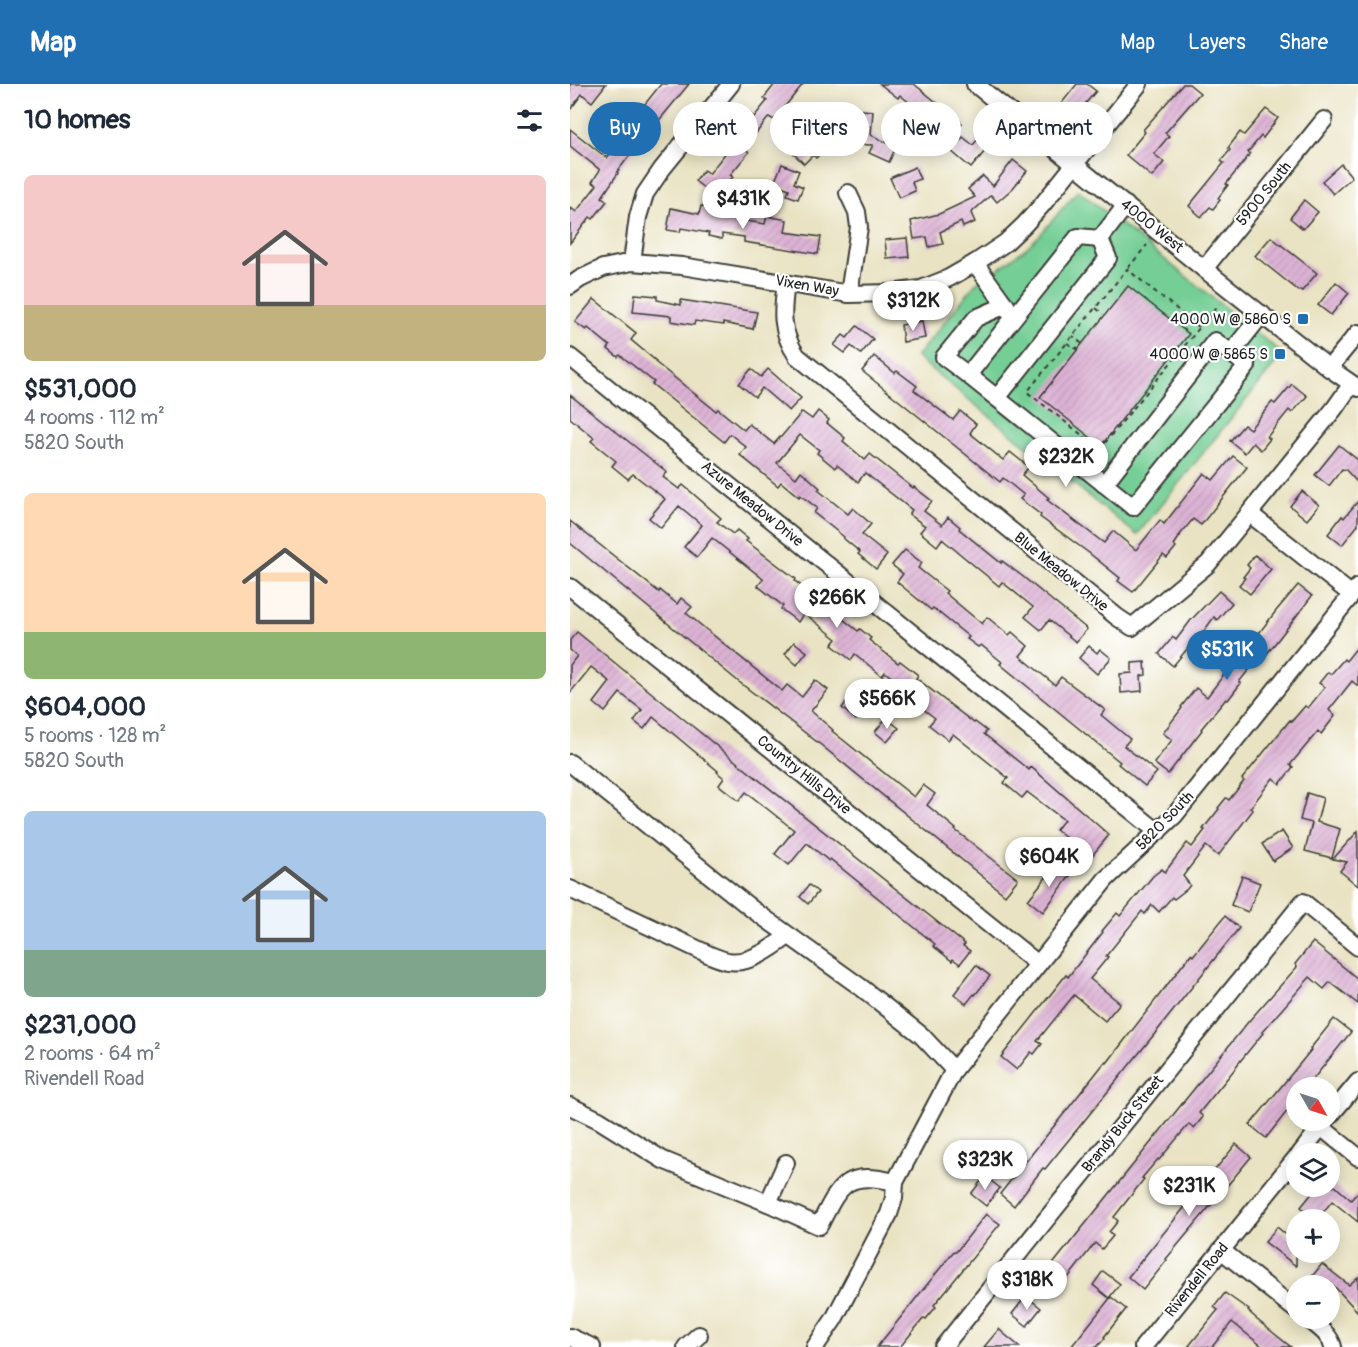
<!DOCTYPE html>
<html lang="en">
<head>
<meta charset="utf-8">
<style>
  body { margin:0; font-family:Pangolin,sans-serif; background:#f2f2f3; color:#1f2937; height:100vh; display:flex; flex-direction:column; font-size:22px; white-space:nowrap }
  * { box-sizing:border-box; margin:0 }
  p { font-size:20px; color:#747a83 }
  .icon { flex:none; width:33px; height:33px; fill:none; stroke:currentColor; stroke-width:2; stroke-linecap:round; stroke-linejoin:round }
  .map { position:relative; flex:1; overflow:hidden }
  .sheet { display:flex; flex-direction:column; background:#fff; width:570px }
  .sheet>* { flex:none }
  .banner { position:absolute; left:18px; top:18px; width:570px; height:54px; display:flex; gap:12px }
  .needle { width:39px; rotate:129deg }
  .buttons { position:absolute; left:716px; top:993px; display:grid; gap:12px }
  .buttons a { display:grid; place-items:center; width:54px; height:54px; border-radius:50%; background:#fff; box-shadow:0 3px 15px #0003; font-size:30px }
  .price { position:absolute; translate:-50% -51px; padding:0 14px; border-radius:21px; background:#fff; color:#222; font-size:20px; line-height:39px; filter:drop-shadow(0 2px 3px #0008) }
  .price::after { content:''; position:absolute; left:50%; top:36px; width:18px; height:14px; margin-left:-9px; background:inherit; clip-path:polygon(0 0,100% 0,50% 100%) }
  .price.current { background:#1f6fb2; color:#fff }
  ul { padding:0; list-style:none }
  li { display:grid; align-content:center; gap:12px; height:318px; padding:0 24px }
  li span { display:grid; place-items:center; height:186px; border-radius:9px; color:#555 }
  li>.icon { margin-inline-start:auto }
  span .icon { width:108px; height:108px; fill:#fffc; stroke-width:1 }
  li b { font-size:26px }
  h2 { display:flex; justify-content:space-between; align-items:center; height:72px; padding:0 24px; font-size:26px }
  .pill { padding:0 21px; border-radius:27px; background:#fff; box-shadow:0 3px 15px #0003; font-size:21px; line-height:54px }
  .pill.current { background:#1f6fb2; color:#fff }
  header { display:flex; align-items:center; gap:36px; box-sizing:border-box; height:84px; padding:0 30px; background:#1f6fb2; color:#fff }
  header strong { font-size:28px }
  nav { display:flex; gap:33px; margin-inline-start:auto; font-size:21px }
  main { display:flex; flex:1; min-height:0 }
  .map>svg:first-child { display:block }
  .green { fill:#74ce95; stroke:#487558; stroke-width:1.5 }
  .building { fill:url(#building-hatch) }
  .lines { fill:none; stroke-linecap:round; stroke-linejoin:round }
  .minor-casing { stroke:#3b3a35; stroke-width:20 }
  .path { stroke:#3b3a35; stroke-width:2; stroke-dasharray:4.5 4.5; stroke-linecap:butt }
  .minor { stroke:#fff; stroke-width:16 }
  .poi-dot { fill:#1f6fb2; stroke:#fff; stroke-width:2 }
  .labels { text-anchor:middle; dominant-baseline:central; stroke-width:4.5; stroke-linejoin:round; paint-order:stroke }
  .street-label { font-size:15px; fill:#1c1c1c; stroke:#fff }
  .poi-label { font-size:15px; fill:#1c1c1c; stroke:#fff; text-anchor:end }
</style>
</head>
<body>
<header>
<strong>Map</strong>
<nav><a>Map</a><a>Layers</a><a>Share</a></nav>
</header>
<main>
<section class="sheet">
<h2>10 homes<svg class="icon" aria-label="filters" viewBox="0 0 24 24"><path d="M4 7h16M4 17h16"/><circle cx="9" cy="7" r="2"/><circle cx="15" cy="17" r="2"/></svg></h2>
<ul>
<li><span style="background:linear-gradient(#f6c9c9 70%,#c2b280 0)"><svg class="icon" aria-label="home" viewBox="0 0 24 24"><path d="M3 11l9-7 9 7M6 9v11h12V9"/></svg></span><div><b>$531,000</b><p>4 rooms · 112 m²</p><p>5820 South</p></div></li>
<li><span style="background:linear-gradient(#ffd9b3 75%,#8fb573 0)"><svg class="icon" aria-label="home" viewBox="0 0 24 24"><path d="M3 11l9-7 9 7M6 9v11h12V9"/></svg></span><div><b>$604,000</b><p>5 rooms · 128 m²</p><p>5820 South</p></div></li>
<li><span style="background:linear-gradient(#a9c7e8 75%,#7fa58c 0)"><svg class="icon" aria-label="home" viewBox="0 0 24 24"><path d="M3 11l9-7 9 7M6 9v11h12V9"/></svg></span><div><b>$231,000</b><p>2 rooms · 64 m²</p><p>Rivendell Road</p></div></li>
</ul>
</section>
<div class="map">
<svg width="788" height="1263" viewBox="0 0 788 1263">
  <defs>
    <pattern id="building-hatch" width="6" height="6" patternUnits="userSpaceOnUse" patternTransform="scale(1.5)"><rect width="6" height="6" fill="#ddb3d5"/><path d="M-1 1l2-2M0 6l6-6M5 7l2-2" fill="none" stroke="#bd99b6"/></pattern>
  </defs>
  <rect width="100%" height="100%" fill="#fff"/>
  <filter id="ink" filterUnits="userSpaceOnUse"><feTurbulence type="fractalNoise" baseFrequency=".0167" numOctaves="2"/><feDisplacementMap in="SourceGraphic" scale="12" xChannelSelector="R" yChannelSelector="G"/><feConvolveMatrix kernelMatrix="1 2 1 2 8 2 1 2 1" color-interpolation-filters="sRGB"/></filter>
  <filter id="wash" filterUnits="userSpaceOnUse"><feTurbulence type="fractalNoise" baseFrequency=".008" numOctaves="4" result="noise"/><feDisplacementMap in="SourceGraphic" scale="24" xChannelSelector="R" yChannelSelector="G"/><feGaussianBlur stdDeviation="1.35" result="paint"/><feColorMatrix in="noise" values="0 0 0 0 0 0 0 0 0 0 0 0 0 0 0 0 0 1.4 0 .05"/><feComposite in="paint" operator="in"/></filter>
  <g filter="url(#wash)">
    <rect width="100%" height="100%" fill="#e9e3c3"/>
    <!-- green -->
    <polygon class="green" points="508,106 713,270 567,451 346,273 407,198 424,188 456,164 470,151"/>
    <g id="blocks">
      <!-- building -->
      <g class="building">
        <polygon points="0,0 36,0 22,18 12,10 0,26"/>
        <polygon points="91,0 119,0 82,45 74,38 66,48 52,36 65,20 71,25"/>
        <polygon points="205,0 233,0 204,36 199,33 174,64 179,68 160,91 163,93 146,114 125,97 134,86 139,90 157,67 152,64 179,29 184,33 197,17 194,14"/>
        <polygon points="310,0 344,0 392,39 381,52 330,11 328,14"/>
        <polygon points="507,0 517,0 526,7 506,31 491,20"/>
        <polygon points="613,0 619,0 630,9 595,49 599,52 584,70 594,78 582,93 556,71 575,48 573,46"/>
        <polygon points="280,25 303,27 301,51 326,63 319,78 299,69 303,61 267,60 268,43 279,44"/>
        <polygon points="696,25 708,34 693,54 691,52 678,68 680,70 656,100 658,101 648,114 650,116 643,125 640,123 631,133 619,122 654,79 651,77 660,66 658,64 670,48 674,51"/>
        <polygon points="0,45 37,74 54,52 67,62 47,88 48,89 32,113 37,117 23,135 20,133 0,159 0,123 6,128 27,101 22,98 30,86 0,62"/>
        <polygon points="240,50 255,65 246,74 243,71 234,80 222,68"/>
        <polygon points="393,53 403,61 410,53 420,61 401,84 381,67"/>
        <polygon points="443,76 457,87 443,104 427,118 421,111 401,129 405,138 393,143 391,138 370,148 373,160 359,163 357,153 344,155 341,137 369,130 405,113 398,105 413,92 423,102"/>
        <polygon points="212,80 229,87 224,99 233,103 228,115 217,111 219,105 204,99"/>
        <polygon points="771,80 782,93 763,110 752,97"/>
        <polygon points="345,83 350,95 342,98 345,107 329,114 320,94"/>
        <polygon points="734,116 748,128 733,145 720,134"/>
        <polygon points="131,122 151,125 150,133 195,140 197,132 217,136 215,148 251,153 248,170 174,158 174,153 152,150 152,155 138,152 139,149 111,144 110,148 97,146 101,124 129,130"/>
        <polygon points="701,153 747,189 732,207 730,206 729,207 685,172"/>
        <polygon points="337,154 339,173 317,175 315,156"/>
        <polygon points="766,198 779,209 761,231 748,221"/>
        <polygon points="558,202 619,250 531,362 470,313"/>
        <polygon points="65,210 87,212 87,216 111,221 111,216 187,228 183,245 153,239 153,241 125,237 124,241 101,237 101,232 63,228"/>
        <polygon points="24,215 66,249 61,256 86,277 85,278 146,327 148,325 174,346 179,340 204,360 210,353 211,353 232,328 242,335 248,327 259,336 257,339 275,354 273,357 295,376 300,370 343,404 344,403 362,417 354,427 372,441 378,433 390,443 389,445 431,479 432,477 452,492 517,545 506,558 479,536 471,546 455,533 463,523 432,498 429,502 372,455 367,462 350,448 355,442 339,430 342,426 295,389 288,398 267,381 265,384 247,369 249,366 230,351 207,379 226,394 231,387 250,404 248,406 278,430 283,424 301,440 292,451 317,471 306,485 288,470 290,468 273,454 274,453 244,429 247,424 230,411 229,413 211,398 208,402 170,371 176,363 160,350 154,358 82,300 84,298 50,271 48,273 38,265 40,262 18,244 16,246 5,238"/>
        <polygon points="352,237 355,254 333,258 331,241"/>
        <polygon points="287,242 303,255 291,270 281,262 275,269 264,261 273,251 277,254"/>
        <polygon points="304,272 325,289 327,287 347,302 344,306 383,336 390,327 406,340 400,349 433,376 440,368 459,383 452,391 479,414 477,416 534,459 543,447 566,466 590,436 594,440 634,389 643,396 663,372 677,383 631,441 623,435 609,452 610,452 604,461 606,463 597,474 593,471 563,508 548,497 550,494 519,469 470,433 471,431 450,415 454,411 433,394 430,398 292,287"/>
        <polygon points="181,285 191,293 198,285 231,314 219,327 192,304 185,313 169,300"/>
        <polygon points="722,300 737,312 722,329 719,326 697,353 700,355 691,366 683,359 675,369 660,357 674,341 680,345 702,318 705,320"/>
        <polygon points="0,311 97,388 93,393 109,405 113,401 151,434 147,438 163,450 167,446 178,455 176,457 226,495 225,497 288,547 290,545 301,554 299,556 328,579 330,577 348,591 346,594 404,639 405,638 417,647 414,650 459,686 461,683 539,751 516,779 502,768 507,763 486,746 494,736 457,708 452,714 434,699 438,694 383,650 378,656 359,641 365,634 344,618 347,614 315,588 312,592 285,570 281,576 262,561 267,555 234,529 228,538 211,525 213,522 188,502 193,495 142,454 127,473 114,463 132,441 109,422 91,444 79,434 95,415 63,390 58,395 42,382 46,377 21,357 24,354 0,334"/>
        <polygon points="769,361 788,376 788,399 775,385 774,386 772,385 759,402 745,391"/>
        <polygon points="732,407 749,421 737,436 720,422"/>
        <polygon points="788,417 788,441 772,461 758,450 772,432 774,434"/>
        <polygon points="0,437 89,508 90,506 107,520 111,514 122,523 116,529 212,607 217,601 232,613 245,596 258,606 241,627 263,646 262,647 344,713 353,701 365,710 357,721 386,745 385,746 448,795 435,811 251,661 169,598 0,459"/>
        <polygon points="335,466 352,479 348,484 377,507 375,509 412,540 417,533 439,551 442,548 458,562 450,572 485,601 491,593 535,626 531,631 560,655 554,662 587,688 575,702 548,680 550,678 430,580 432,578 411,561 408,563 397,555 399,553 363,524 361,526 327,498 333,490 322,481"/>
        <polygon points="685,471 701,485 680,510 669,501 675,494 673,493 680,484 677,481"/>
        <polygon points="728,501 742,512 696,571 693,568 669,598 671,599 658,616 656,615 631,645 632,646 598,690 584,679 602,656 593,649 612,624 611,623 626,604 637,613 659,584 649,576 664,557 676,566 706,527"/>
        <polygon points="649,507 662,519 647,536 644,533 624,561 622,559 603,582 589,570 603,553 606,556 621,536"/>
        <polygon points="7,548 159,672 395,860 393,862 400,867 390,880 383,875 382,877 363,862 365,860 334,835 260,775 259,777 237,759 219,781 205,770 224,746 176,708 169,717 149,701 154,694 147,688 148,687 83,633 74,645 64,637 72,626 50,609 35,628 24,619 40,598 21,583 0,609 0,581 7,572 0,566 0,556"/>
        <polygon points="224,558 237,568 227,581 215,570"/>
        <polygon points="519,562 527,569 530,565 541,574 527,590 509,574"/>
        <polygon points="788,562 788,602 782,597 759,626 765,632 751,650 748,647 720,681 723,683 710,700 703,694 680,724 683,726 648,772 636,762 613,792 620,801 617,805 604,815 602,813 589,828 582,821 575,830 572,827 536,872 538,873 520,895 550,919 535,937 504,911 467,957 472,960 464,970 461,968 447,986 431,973 496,891 498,893 533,848 532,847 547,829 550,832 583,792 592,785 595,788 617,759 622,763 635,746 633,745 649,725 648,724 656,714 659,716 674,697 672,695 720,636 722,637 735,622 738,624 755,603 749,599 758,588 761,590 774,575 776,577"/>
        <polygon points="575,578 576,591 571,592 572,607 551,609 550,590 562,589 562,579"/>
        <polygon points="287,604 302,616 286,636 272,624"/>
        <polygon points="316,634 329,644 317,658 305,648"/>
        <polygon points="737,709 753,714 747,738 770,745 762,774 735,767 742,739 730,736"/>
        <polygon points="712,747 723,764 703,777 692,760"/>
        <polygon points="788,747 788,802 770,787 777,778 763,775"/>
        <polygon points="486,781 500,792 473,828 458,816"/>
        <polygon points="672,792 690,799 678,828 661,821"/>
        <polygon points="239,801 248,808 238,820 230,813"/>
        <polygon points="655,832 669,844 587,947 475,1085 473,1084 444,1122 430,1110 535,978 537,979 621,870 623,872"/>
        <polygon points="743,858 788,895 788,920 760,898 754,905 740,893 692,948 693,949 667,981 668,981 629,1029 633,1033 624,1044 619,1040 589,1076 588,1075 572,1094 574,1095 544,1133 548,1137 539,1148 543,1152 532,1165 525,1159 491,1203 475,1190 678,938 727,883 725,880"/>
        <polygon points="406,881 420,892 405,911 404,910 396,920 384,910"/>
        <polygon points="764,935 781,948 736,1004 726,1004 726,1016 696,1054 680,1041 741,966 740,965"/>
        <polygon points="666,1060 681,1073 596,1175 597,1176 573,1206 558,1193"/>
        <polygon points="415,1092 430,1104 416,1122 401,1110"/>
        <polygon points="748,1102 765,1102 781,1116 788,1108 788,1138 762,1117 747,1136 745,1136 731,1123"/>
        <polygon points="416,1130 430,1140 378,1204 364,1221 366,1223 356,1235 354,1234 330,1263 307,1263 384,1167 386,1168"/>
        <polygon points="707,1143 726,1159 726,1182 695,1158"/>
        <polygon points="752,1180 779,1201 788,1193 788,1228 764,1202 749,1202 740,1195"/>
        <polygon points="533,1187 550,1200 539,1214 523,1201"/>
        <polygon points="655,1209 679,1226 678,1227 686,1234 686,1235 721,1263 693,1263 662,1238 642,1263 618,1263 648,1226 644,1223"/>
        <polygon points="456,1212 471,1224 457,1242 442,1230"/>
        <polygon points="541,1213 556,1225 534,1253 535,1254 527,1263 501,1263"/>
        <polygon points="429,1245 433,1249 450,1263 414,1263"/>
      </g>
    </g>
  </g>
  <g filter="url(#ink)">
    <use href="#blocks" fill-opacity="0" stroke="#3b3a35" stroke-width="1.5"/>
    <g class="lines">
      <defs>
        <g id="minor">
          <polyline points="405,0 634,185 759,284 788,304"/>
          <polyline points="278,109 287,128 289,143 279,210"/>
          <polyline points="556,121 530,155 508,153 398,291 563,423 677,282 661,269 692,230"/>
          <polyline points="62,178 68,133 75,110 92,85 161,0"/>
          <polyline points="405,179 441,229"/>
          <polyline points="634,185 754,36"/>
          <path d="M216,199C212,227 210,247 227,272L547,533L562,543L638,480L764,325L781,301"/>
          <polyline points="0,202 10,195 33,184 62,178 112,182 279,210 321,209 351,205 379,194 405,179 435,159 454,141 472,121 569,0"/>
          <polyline points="0,273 588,748"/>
          <polyline points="759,284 788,249"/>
          <polyline points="398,291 374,273 406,234 436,221"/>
          <polyline points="427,314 538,174 530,155"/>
          <polyline points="534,400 645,257 661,269"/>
          <polyline points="680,430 782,511"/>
          <polyline points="0,503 468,880"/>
          <polyline points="0,679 182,825 292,904 351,951 384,986 325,1098 324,1114 319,1130 264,1235 245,1263"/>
          <path d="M0,805L140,871C145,873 152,876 158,877C179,881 202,864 218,852"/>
          <polyline points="384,986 536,795 604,732 788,503"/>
          <path d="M0,1022L29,1036L93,1076L198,1119L249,1142C270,1101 275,1086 325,1098"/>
          <polyline points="759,1033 788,998"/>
          <polyline points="751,1043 788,1073"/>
          <polyline points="730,1070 756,1036"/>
          <polyline points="198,1119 216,1079"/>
          <polyline points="651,1166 726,1226"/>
          <path d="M737,1234C747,1242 760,1250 763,1263"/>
          <polyline points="0,1253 22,1263"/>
          <polyline points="116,1263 129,1251"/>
          <polyline points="373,1263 733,818 788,863"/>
          <polyline points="573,1263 726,1074"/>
        </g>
      </defs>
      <!-- minor casing -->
      <use href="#minor" class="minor-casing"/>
      <!-- path -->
      <g class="path">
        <polyline points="558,184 577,161"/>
        <polyline points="526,224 533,230"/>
        <polyline points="629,243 557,185 457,308 530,365 649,220"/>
        <polyline points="497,259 506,265 511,259 503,252"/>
      </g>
      <!-- minor -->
      <use href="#minor" class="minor"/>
    </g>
  </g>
  <!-- markers -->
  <g class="poi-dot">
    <rect x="727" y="229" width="12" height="12" rx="3"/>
    <rect x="704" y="264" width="12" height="12" rx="3"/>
  </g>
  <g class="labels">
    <!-- street labels -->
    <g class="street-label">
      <text transform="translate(694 110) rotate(-51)">5900 South</text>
      <text transform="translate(582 142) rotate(39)">4000 West</text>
      <text transform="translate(237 202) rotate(10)">Vixen Way</text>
      <text transform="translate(182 420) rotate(39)">Azure Meadow Drive</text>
      <text transform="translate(491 488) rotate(39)">Blue Meadow Drive</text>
      <text transform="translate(234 691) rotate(39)">Country Hills Drive</text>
      <text transform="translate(595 737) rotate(-46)">5820 South</text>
      <text transform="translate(553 1040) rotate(-51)">Brandy Buck Street</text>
      <text transform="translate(627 1196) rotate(-51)">Rivendell Road</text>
    </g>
    <!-- poi labels -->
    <g class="poi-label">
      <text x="721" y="235">4000 W @ 5860 S</text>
      <text x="698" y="270">4000 W @ 5865 S</text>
    </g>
  </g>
</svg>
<div class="buttons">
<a><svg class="needle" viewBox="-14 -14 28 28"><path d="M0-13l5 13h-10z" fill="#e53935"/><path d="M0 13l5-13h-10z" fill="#747a83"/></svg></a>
<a><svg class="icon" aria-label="layers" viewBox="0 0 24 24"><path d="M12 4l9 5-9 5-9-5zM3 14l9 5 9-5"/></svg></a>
<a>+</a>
<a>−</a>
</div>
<b class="price" style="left:173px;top:146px">$431K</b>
<b class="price" style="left:343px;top:248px">$312K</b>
<b class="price" style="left:496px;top:404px">$232K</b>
<b class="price" style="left:267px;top:545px">$266K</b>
<b class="price current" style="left:657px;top:597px">$531K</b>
<b class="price" style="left:317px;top:646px">$566K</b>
<b class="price" style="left:479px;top:804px">$604K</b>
<b class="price" style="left:415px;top:1107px">$323K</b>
<b class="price" style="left:619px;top:1133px">$231K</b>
<b class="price" style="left:457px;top:1227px">$318K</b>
<div class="banner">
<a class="pill current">Buy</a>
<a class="pill">Rent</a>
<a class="pill">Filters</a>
<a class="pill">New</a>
<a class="pill">Apartment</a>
</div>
</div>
</main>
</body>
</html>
